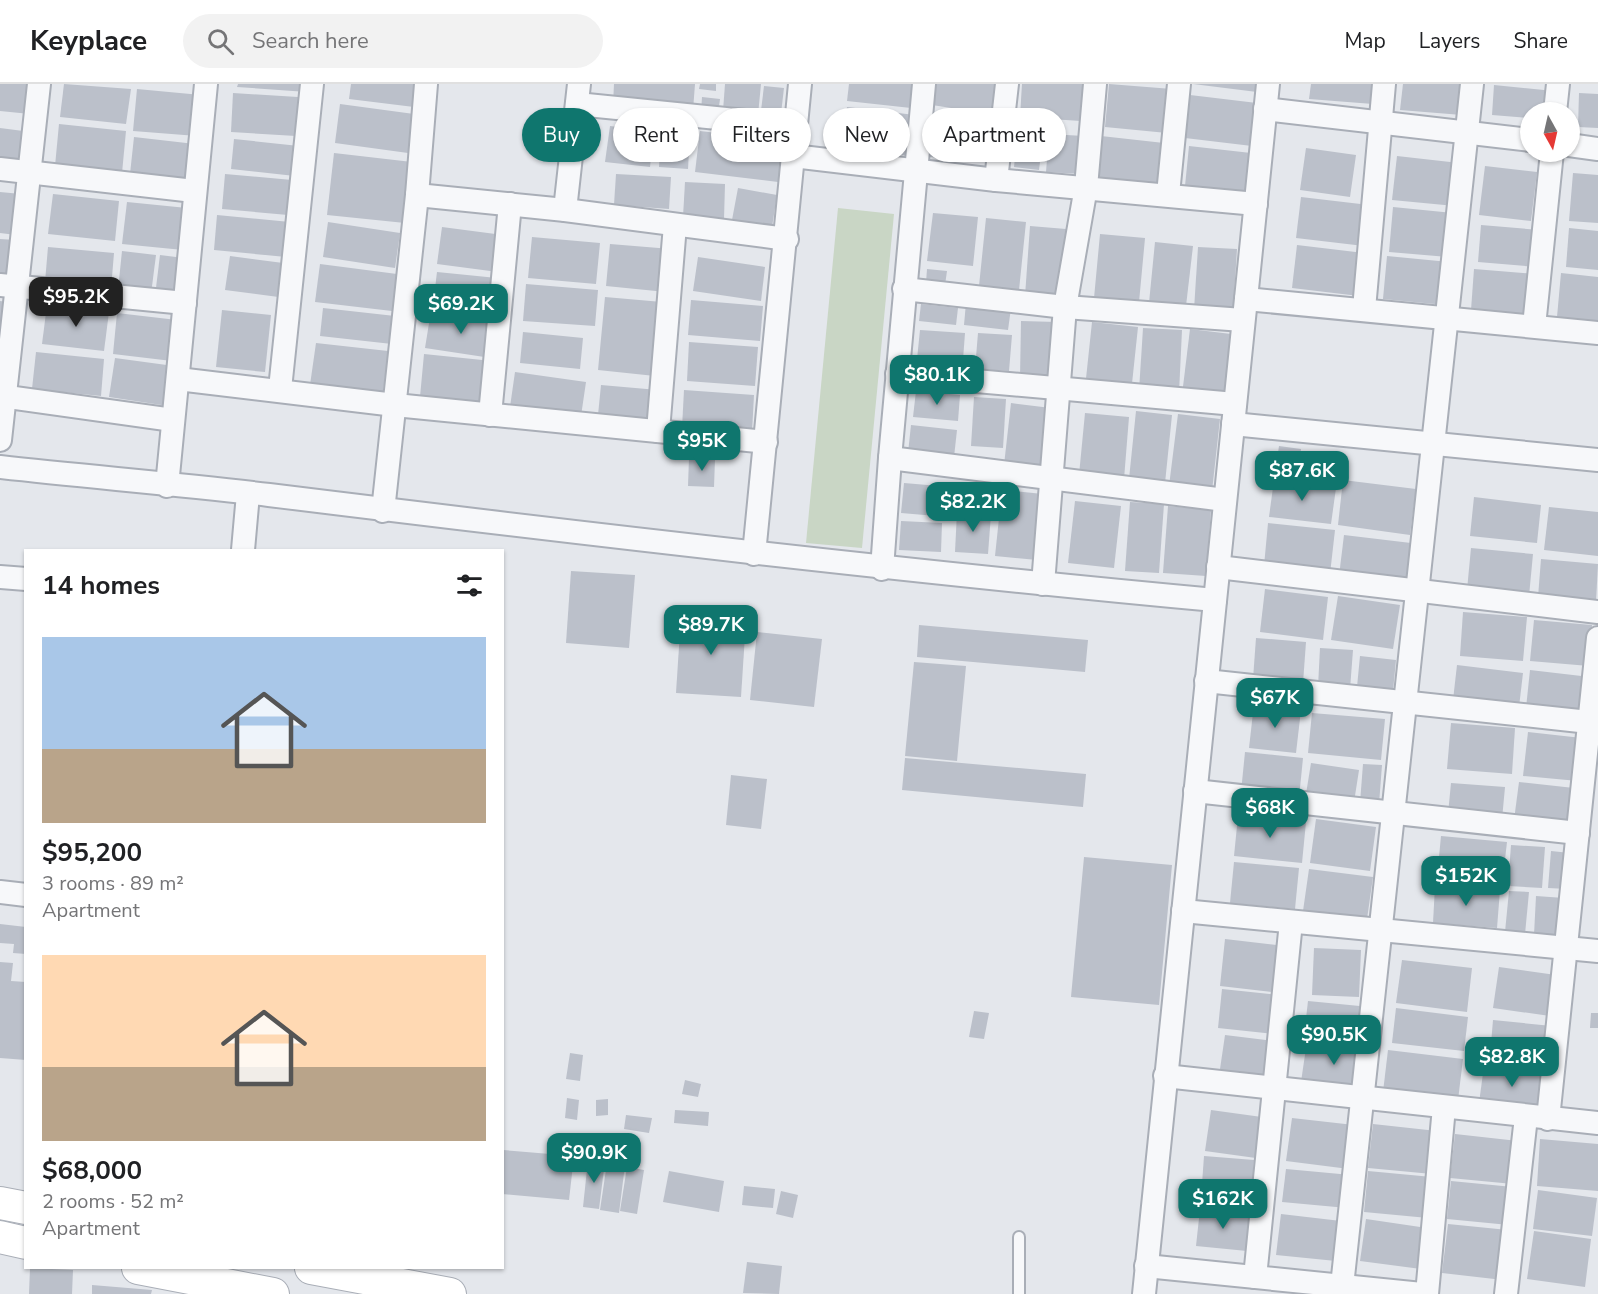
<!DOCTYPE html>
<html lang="en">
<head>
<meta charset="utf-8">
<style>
  body { margin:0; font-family:"Nunito Sans",sans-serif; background:#f2f2f2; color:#202124; height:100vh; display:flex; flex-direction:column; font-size:22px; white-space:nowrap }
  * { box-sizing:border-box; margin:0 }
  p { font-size:20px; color:#757577 }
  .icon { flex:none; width:33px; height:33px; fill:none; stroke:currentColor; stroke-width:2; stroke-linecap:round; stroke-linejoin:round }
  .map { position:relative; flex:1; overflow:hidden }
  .panel { position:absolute; left:24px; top:465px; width:480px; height:720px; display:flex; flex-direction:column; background:#fff; border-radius:0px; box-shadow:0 2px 4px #0004 }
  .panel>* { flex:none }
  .hud { position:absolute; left:522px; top:24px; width:570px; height:54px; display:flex; gap:12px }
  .needle { width:39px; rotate:172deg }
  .tools { position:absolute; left:1520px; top:18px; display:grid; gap:12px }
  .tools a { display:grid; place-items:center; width:60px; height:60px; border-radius:50%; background:#fff; box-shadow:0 2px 4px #0004; font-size:30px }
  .price { position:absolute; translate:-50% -51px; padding:0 14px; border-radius:12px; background:#0f766e; color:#fff; font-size:20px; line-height:39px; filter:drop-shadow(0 2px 3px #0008) }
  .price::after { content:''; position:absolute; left:50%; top:36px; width:18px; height:14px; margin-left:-9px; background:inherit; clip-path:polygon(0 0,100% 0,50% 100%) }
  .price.on { background:#222; color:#fff }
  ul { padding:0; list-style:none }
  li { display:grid; align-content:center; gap:12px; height:318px; padding:0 18px }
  li span { display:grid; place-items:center; height:186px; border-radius:0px; color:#555 }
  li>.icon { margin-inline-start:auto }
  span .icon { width:108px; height:108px; fill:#fffc; stroke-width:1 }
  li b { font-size:26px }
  h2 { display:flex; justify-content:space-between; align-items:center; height:72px; padding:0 18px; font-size:26px }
  .chip { padding:0 21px; border-radius:27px; background:#fff; box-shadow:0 2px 4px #0004; font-size:21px; line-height:54px }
  .chip.on { background:#0f766e; color:#fff }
  header { display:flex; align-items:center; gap:36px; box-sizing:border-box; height:84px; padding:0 30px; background:#fff; border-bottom:2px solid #e0e0e0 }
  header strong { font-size:28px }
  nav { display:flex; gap:33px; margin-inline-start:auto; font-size:21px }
  .search { width:420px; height:54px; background:#f2f2f2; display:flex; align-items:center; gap:15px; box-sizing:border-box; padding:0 21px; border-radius:33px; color:#757577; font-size:22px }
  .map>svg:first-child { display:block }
  .green { fill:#c9d6c5 }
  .building { fill:#bbc0ca }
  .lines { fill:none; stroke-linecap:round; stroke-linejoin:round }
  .service-casing { stroke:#a9aeb7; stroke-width:14 }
  .minor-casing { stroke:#a9aeb7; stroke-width:26 }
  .secondary-casing { stroke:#a9aeb7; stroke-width:34 }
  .service { stroke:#f7f8fa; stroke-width:10 }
  .minor { stroke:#f7f8fa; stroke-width:22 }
  .secondary { stroke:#fff; stroke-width:32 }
</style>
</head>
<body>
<header>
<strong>Keyplace</strong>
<div class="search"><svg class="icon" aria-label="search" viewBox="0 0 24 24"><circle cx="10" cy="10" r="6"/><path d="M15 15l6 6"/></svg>Search here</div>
<nav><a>Map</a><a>Layers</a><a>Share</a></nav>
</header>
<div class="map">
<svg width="1598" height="1210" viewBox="0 0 1598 1210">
  <rect width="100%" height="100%" fill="#e4e7ec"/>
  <!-- green -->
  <polygon class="green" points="838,124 894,130 862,464 806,459"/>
  <!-- building -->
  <g class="building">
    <polygon points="0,0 33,0 30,30 0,27"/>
    <polygon points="64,0 131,5 126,40 60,33"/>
    <polygon points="238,0 308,0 307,8 237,3"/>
    <polygon points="351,0 417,0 414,23 349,15"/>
    <polygon points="614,0 695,0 693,26 613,21"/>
    <polygon points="700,0 716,0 716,7 699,5"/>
    <polygon points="725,0 761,0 758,31 723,27"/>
    <polygon points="849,0 914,0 911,24 847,17"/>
    <polygon points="936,0 1001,0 996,31 932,21"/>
    <polygon points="1022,0 1083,0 1081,37 1020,33"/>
    <polygon points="1109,0 1172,5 1167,49 1105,43"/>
    <polygon points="1193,0 1258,0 1257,8"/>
    <polygon points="1311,0 1374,0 1373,20 1309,15"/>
    <polygon points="1403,0 1465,0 1462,31 1400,26"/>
    <polygon points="1494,1 1554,7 1552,28 1530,28 1530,34 1492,31"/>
    <polygon points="764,2 784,4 780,38 760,35"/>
    <polygon points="137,5 201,11 197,52 133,47"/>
    <polygon points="233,9 298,13 296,52 231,48"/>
    <polygon points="1579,9 1598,10 1598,44 1578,43"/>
    <polygon points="1190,11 1257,19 1252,62 1185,54"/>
    <polygon points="702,13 720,15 718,30 701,29"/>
    <polygon points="340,20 414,30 408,69 335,59"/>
    <polygon points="847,23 915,31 910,72 842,65"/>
    <polygon points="934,33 993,38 990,78 930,73"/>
    <polygon points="59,40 126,47 122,89 55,82"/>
    <polygon points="610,42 654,47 650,83 605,78"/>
    <polygon points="1018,42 1044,45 1039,86 1014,83"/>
    <polygon points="0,44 31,48 27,83 0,80"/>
    <polygon points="700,47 784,57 778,98 695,88"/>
    <polygon points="661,48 690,50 688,85 659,83"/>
    <polygon points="1049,50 1084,52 1081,90 1046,88"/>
    <polygon points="1101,52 1164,59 1159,99 1097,93"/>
    <polygon points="134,53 195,60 191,97 130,90"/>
    <polygon points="234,55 299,62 295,92 231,85"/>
    <polygon points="1189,62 1251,69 1247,108 1185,102"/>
    <polygon points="1306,64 1356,71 1350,113 1300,106"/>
    <polygon points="334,69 412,78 405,139 327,131"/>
    <polygon points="1397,72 1459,79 1455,122 1392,116"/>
    <polygon points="1485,82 1537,88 1531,137 1479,131"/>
    <polygon points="1573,89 1598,91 1598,139 1569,137"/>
    <polygon points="225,90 292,96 288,131 222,125"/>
    <polygon points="616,90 671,93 669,125 614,121"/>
    <polygon points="685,98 725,100 724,135 683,133"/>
    <polygon points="738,104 777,111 772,143 732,136"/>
    <polygon points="0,108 21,110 16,151 0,149"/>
    <polygon points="53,110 119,117 115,157 48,150"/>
    <polygon points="1301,113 1369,121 1364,162 1296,154"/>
    <polygon points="127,118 187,124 183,166 122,160"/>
    <polygon points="1393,123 1453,129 1448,173 1389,168"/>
    <polygon points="933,129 978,133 973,182 927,177"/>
    <polygon points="217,131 290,138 286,173 214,166"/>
    <polygon points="986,134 1026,138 1019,206 979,202"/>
    <polygon points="328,138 400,149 395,184 323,173"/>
    <polygon points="1481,141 1540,146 1537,183 1478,178"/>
    <polygon points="1030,142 1066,145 1061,214 1025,212"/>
    <polygon points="442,143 503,151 498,188 437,180"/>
    <polygon points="1569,144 1598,147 1598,186 1566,183"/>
    <polygon points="1100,150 1145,154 1139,218 1094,214"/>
    <polygon points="532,153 600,159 596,200 528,194"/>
    <polygon points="0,155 16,156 12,198 0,197"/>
    <polygon points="1155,158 1193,162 1186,222 1149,219"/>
    <polygon points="610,160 671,165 666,208 606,202"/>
    <polygon points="1297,161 1364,169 1359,212 1292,204"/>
    <polygon points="48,163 114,169 111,205 45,198"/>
    <polygon points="1198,163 1237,165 1233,228 1194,226"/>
    <polygon points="122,167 156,171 151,210 118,206"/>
    <polygon points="160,171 184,174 179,215 155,212"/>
    <polygon points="230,172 291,180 286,214 225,206"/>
    <polygon points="1387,172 1449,178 1445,221 1383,215"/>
    <polygon points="698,173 765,183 761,217 693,207"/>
    <polygon points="320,180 397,190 392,227 315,218"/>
    <polygon points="927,185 947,187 945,201 926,199"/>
    <polygon points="1474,185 1535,190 1532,230 1471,226"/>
    <polygon points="437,188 497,194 493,227 433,221"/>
    <polygon points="1561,189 1598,193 1598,237 1557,233"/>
    <polygon points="526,200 598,206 595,242 523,237"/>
    <polygon points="605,213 662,218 655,292 598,286"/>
    <polygon points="691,216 763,222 760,257 688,251"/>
    <polygon points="0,217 7,218 0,261"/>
    <polygon points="966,219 1011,224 1008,246 964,241"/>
    <polygon points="921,220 958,224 956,241 919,237"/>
    <polygon points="47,221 109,228 104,267 42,260"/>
    <polygon points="323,224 395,232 392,260 320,252"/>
    <polygon points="222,226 271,231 265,288 216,283"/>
    <polygon points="431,227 497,238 491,274 425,264"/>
    <polygon points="117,229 177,236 172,277 113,270"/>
    <polygon points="1021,237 1057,238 1055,295 1020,294"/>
    <polygon points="1092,238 1138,243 1131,309 1085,304"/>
    <polygon points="1143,244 1182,246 1179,309 1139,307"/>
    <polygon points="1190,245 1231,250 1223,315 1182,311"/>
    <polygon points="920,246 965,249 962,289 916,285"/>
    <polygon points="523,248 583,254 580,285 520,279"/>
    <polygon points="978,249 1012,251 1009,287 975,285"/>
    <polygon points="689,258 758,263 755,302 687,297"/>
    <polygon points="316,259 388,267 383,309 310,301"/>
    <polygon points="36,268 104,275 101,312 32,305"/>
    <polygon points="424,270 492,277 487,320 420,313"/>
    <polygon points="115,274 174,282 168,322 109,313"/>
    <polygon points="515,288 586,298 581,332 510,323"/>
    <polygon points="601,301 658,306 656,336 598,331"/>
    <polygon points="684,306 754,311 752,348 682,344"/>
    <polygon points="916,307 960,311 958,337 913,333"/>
    <polygon points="974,313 1006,315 1003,364 971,362"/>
    <polygon points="1011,319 1051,324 1044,385 1004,381"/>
    <polygon points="1136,327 1172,331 1165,399 1129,395"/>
    <polygon points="1085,329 1129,333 1124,395 1079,391"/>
    <polygon points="1178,330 1220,335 1212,407 1169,402"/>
    <polygon points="911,341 957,346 954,373 908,369"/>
    <polygon points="1279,362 1301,365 1297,392 1275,389"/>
    <polygon points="689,374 715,375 714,403 688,402"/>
    <polygon points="1274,396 1336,404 1331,440 1269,433"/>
    <polygon points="1343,396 1416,405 1410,451 1338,441"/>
    <polygon points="904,399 951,403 948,433 901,429"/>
    <polygon points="1002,406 1043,410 1037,476 995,472"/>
    <polygon points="1474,413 1541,421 1537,459 1470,452"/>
    <polygon points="1075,417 1121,422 1114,484 1068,479"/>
    <polygon points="1130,418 1164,420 1159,489 1125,487"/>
    <polygon points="1168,422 1211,426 1206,492 1163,489"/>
    <polygon points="1549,423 1598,428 1598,472 1544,466"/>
    <polygon points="957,428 991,430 988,470 955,468"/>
    <polygon points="901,437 942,439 941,468 899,466"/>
    <polygon points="1268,439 1335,446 1330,490 1264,482"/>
    <polygon points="1344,451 1411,459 1406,500 1339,492"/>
    <polygon points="1471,464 1533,470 1529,512 1467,506"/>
    <polygon points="1541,475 1598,480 1596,518 1538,513"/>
    <polygon points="571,487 635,491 629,564 566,559"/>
    <polygon points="1265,505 1328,513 1323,556 1260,548"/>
    <polygon points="1338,512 1400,521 1393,565 1331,556"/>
    <polygon points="1463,528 1527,533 1523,577 1460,572"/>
    <polygon points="681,532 746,536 741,613 676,609"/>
    <polygon points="1534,536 1592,541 1589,582 1530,577"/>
    <polygon points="919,541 1088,556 1085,588 917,573"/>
    <polygon points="757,548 822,555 814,623 750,616"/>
    <polygon points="1256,554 1306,558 1303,599 1253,595"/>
    <polygon points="1320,564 1353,566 1350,605 1318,603"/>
    <polygon points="1360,572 1396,576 1393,607 1357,603"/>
    <polygon points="914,578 966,582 957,677 905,672"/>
    <polygon points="1457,581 1523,589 1519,623 1453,616"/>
    <polygon points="1530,586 1590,593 1587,630 1526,624"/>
    <polygon points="1254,620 1301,626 1296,669 1249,664"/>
    <polygon points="1312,629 1385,635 1381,676 1308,669"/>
    <polygon points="1451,639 1515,644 1512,690 1447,685"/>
    <polygon points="1528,648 1582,654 1578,697 1523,692"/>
    <polygon points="1245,668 1303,674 1299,714 1241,708"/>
    <polygon points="905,674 1086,690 1083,723 902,706"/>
    <polygon points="1311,679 1359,686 1354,718 1306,710"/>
    <polygon points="1363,680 1382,681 1379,720 1360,719"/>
    <polygon points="731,691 767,695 761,745 726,741"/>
    <polygon points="1519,698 1574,704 1570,743 1514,736"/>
    <polygon points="1451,699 1505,703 1502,735 1448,730"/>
    <polygon points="1238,732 1306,738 1302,779 1234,772"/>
    <polygon points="1316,735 1376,743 1370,787 1310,779"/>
    <polygon points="1441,752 1507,758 1502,801 1437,794"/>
    <polygon points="1511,761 1545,763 1542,804 1508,802"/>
    <polygon points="1551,767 1570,769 1567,805 1548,804"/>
    <polygon points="1084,773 1172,781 1159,921 1071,913"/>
    <polygon points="1234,778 1299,784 1295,825 1230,819"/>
    <polygon points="1309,785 1373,793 1367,835 1303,827"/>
    <polygon points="1435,802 1500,806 1497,844 1433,839"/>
    <polygon points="1509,807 1529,808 1525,850 1505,848"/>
    <polygon points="1536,812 1564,814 1561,853 1534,851"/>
    <polygon points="0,840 26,843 26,870 13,869 14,860 0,859"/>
    <polygon points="1225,855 1286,862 1281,909 1220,902"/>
    <polygon points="1314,864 1361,866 1359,913 1312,911"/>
    <polygon points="1402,876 1472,884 1467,928 1396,919"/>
    <polygon points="0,878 13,879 11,897 26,898 26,976 0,974"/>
    <polygon points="1499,883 1556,891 1550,932 1493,924"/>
    <polygon points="1222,905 1279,911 1275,950 1218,944"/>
    <polygon points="1308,917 1370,923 1366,958 1304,952"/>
    <polygon points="1396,924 1468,933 1464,967 1392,959"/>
    <polygon points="974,927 989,929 984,955 969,953"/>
    <polygon points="1591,929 1598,929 1598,944 1590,944"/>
    <polygon points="1493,936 1552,942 1548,978 1490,972"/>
    <polygon points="1225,951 1274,957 1269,999 1219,992"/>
    <polygon points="1307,957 1366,966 1361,1006 1301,998"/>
    <polygon points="1388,966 1463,975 1458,1016 1383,1008"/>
    <polygon points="570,969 583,971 580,997 566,995"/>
    <polygon points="1484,982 1546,990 1541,1027 1479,1019"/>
    <polygon points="685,996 701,1000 698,1013 682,1010"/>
    <polygon points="567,1014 579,1016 577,1036 565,1034"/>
    <polygon points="608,1015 608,1031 596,1032 596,1016"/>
    <polygon points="675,1026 709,1028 708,1042 674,1039"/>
    <polygon points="1211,1026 1269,1034 1263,1075 1205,1067"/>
    <polygon points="626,1031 652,1034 649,1049 624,1045"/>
    <polygon points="1292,1034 1354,1041 1349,1085 1286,1077"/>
    <polygon points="1373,1040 1437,1047 1432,1090 1368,1084"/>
    <polygon points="1455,1050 1518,1057 1513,1100 1450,1094"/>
    <polygon points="1540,1055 1598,1060 1598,1107 1537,1102"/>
    <polygon points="503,1066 574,1072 569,1116 502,1110"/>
    <polygon points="1204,1072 1254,1076 1251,1118 1201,1114"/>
    <polygon points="588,1076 605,1077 599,1125 583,1123"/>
    <polygon points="607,1079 625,1081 619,1129 600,1126"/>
    <polygon points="627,1083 644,1086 637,1130 620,1127"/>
    <polygon points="1286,1085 1351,1091 1347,1124 1282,1118"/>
    <polygon points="669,1087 724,1097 719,1128 663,1118"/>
    <polygon points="1368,1087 1432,1093 1428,1134 1364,1128"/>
    <polygon points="1451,1097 1513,1103 1509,1141 1447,1135"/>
    <polygon points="744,1102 775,1105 773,1124 742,1121"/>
    <polygon points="1538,1106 1597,1114 1592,1152 1533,1145"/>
    <polygon points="781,1107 798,1111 793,1134 776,1130"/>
    <polygon points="1200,1125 1250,1130 1247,1167 1196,1162"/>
    <polygon points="1281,1130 1341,1137 1336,1177 1276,1171"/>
    <polygon points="1366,1135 1427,1144 1421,1185 1360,1177"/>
    <polygon points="1448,1140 1508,1146 1503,1196 1442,1189"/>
    <polygon points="1534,1147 1591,1155 1585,1203 1527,1195"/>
    <polygon points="747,1178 782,1182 779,1210 743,1209"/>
    <polygon points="30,1184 73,1186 72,1210 29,1210"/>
    <polygon points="92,1201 152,1206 151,1210 92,1210"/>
  </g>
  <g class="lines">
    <defs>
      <polyline id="service" points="1019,1210 1019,1153"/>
      <g id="minor">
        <polyline points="577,20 796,42"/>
        <polyline points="1265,25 1530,56"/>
        <polyline points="1555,28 1558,0"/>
        <polyline points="1569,61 1598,65"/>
        <polyline points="793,72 996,96 1256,120"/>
        <polyline points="0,85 194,107"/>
        <polyline points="996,96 1007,0"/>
        <polyline points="1168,110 1179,0"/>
        <polyline points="417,111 565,126 787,155"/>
        <polyline points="565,126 579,0"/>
        <polyline points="0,201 185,219"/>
        <polyline points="904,205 1065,223 1243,236"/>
        <polyline points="1246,215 1598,249"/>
        <polyline points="1364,225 1384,0"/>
        <polyline points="1534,242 1552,68"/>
        <polyline points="897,290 1235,320"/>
        <polyline points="178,295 395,321 766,358"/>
        <polyline points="280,305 312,0"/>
        <polyline points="0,312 173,336"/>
        <polyline points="490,331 510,120"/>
        <polyline points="1233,340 1598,376"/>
        <polyline points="658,347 675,141"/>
        <polyline points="0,356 39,0"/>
        <polyline points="890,374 1225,416"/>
        <path d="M0,383C89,393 179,400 269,411C584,450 899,487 1215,516"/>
        <polyline points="167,402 206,0"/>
        <polyline points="383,427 417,111 426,0"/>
        <polyline points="243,466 248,410"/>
        <polyline points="754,470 800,0"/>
        <polyline points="1218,483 1598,528"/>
        <polyline points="882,485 890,374 924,0"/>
        <polyline points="0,493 26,495"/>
        <polyline points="1043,500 1065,223 1086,103 1095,0"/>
        <polyline points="1206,597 1589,638"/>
        <polyline points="1195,707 1578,749"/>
        <polyline points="0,808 26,811"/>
        <polyline points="1183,827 1598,867"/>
        <polyline points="1165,992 1598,1039"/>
        <polyline points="1548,1035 1598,554"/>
        <polyline points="1146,1182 1422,1210"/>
        <polyline points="1255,1193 1291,838"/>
        <polyline points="1342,1202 1472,0"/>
        <polyline points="1144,1210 1268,0"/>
        <polyline points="1427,1210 1444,1023"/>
        <polyline points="1506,1210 1526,1033"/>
      </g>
      <g id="secondary">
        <polyline points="0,1119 26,1124"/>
        <polyline points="0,1153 26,1159"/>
        <polyline points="138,1184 273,1210"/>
        <polyline points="311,1184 450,1210"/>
      </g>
    </defs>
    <!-- service casing -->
    <use href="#service" class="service-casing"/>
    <!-- minor casing -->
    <use href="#minor" class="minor-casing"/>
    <!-- secondary casing -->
    <use href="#secondary" class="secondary-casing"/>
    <!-- service -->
    <use href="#service" class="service"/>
    <!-- minor -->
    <use href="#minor" class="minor"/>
    <!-- secondary -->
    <use href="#secondary" class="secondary"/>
  </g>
</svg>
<div class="tools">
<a><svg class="needle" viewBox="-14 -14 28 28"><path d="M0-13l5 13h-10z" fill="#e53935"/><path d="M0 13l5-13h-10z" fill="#757577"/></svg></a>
</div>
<b class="price on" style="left:76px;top:244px">$95.2K</b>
<b class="price" style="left:461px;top:251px">$69.2K</b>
<b class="price" style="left:937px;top:322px">$80.1K</b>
<b class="price" style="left:702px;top:388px">$95K</b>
<b class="price" style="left:1302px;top:418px">$87.6K</b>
<b class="price" style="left:973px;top:449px">$82.2K</b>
<b class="price" style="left:711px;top:572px">$89.7K</b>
<b class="price" style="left:1275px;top:645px">$67K</b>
<b class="price" style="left:1270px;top:755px">$68K</b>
<b class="price" style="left:1466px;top:823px">$152K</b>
<b class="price" style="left:1334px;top:982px">$90.5K</b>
<b class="price" style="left:1512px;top:1004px">$82.8K</b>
<b class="price" style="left:594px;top:1100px">$90.9K</b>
<b class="price" style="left:1223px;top:1146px">$162K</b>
<div class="hud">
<a class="chip on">Buy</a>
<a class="chip">Rent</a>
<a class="chip">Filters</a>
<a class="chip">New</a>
<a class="chip">Apartment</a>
</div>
<section class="panel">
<h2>14 homes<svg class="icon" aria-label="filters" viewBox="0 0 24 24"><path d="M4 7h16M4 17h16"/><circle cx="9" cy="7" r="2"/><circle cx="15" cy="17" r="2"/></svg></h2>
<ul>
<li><span style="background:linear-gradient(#a9c7e8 60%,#b9a48a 0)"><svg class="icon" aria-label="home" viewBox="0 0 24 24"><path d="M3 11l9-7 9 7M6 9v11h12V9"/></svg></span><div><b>$95,200</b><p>3 rooms · 89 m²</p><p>Apartment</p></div></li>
<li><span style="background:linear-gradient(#ffd9b3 60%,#b9a48a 0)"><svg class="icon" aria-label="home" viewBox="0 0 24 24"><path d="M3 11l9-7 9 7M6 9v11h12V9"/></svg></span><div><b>$68,000</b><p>2 rooms · 52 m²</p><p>Apartment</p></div></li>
</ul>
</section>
</div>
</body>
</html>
